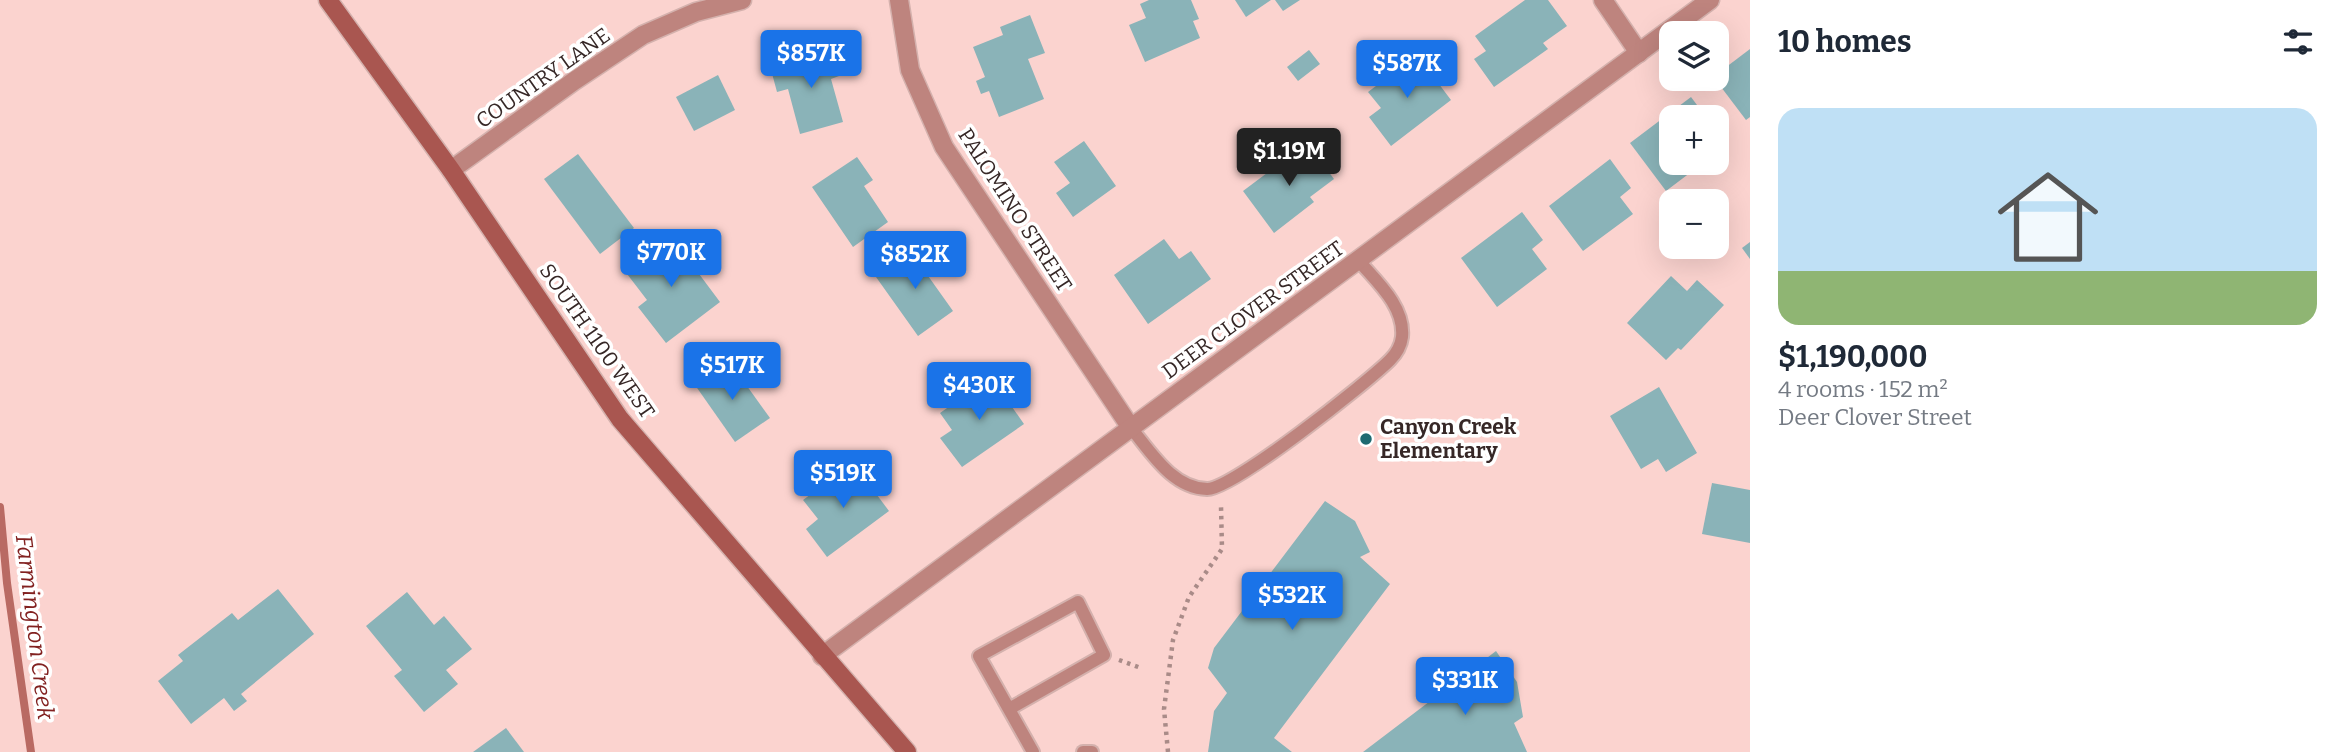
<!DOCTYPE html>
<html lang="en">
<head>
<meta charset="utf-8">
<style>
  body { margin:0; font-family:Bitter,serif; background:#f2f2f3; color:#1f2937; height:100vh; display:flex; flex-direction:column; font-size:26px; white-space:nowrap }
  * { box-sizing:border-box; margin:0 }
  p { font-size:23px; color:#747a83 }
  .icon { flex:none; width:38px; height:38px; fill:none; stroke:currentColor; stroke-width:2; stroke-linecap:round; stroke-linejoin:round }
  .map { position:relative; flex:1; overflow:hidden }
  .sheet { display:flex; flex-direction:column; background:#fff; width:595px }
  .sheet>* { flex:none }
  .tools { position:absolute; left:1659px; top:21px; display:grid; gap:14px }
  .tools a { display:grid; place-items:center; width:70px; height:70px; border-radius:14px; background:#fff; box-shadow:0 7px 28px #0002; font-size:35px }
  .price { position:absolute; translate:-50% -60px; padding:0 16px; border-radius:7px; background:#1a73e8; color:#fff; font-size:23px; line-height:46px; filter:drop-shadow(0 2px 4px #0008) }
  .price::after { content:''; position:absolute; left:50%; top:42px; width:21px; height:16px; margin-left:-10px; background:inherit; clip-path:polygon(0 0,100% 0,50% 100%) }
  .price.selected { background:#222; color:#fff }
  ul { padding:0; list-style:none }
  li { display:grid; align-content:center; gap:14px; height:371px; padding:0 28px }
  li+li { border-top:2px solid #e0e1e3 }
  li span { display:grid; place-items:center; height:217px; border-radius:21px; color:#555 }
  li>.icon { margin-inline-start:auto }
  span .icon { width:126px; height:126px; fill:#fffc; stroke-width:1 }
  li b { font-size:30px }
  h2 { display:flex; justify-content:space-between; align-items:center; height:84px; padding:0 28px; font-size:30px }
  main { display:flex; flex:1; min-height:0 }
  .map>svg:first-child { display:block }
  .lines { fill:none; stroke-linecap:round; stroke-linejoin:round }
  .stream { stroke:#b96a63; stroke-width:8 }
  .building { fill:#8ab3b8 }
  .lane-casing { stroke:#d4b1ad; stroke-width:16 }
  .street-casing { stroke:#d4b1ad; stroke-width:21 }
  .secondary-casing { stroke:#d4b1ad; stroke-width:21 }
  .path { stroke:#a98b88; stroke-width:4.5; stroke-dasharray:3.5 5; stroke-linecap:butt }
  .lane { stroke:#be847e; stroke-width:12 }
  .street { stroke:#be847e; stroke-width:18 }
  .secondary { stroke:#a95650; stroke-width:18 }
  .poi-dot { fill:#1e6a71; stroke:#fff; stroke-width:2.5 }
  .labels { text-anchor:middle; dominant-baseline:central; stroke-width:7; stroke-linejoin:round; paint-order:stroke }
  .street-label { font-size:21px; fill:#362726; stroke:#fff }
  .poi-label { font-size:21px; font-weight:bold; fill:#362726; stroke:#fff; text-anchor:start }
  .water-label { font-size:23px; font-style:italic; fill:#822120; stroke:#fff }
</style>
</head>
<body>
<main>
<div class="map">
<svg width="1750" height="752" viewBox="0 0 1750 752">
  <rect width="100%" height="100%" fill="#fbd3cf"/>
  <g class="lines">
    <!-- stream -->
    <polyline class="stream" points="0,507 7,583 31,752"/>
  </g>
  <!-- building -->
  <g class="building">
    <polygon points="1149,0 1191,0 1199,19 1193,21 1200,38 1145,62 1129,25 1146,18 1140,4"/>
    <polygon points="1235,0 1271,0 1246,17"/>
    <polygon points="1275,0 1300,0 1283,11"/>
    <polygon points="1525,0 1548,0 1567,26 1543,43 1548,49 1494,87 1474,59 1486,51 1475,36"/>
    <polygon points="1030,15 1045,53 1028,59 1044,99 999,117 989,91 981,94 976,81 985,77 973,47 1003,35 1000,27"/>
    <polygon points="1750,49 1750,117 1746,120 1715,79 1717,74"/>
    <polygon points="833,50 839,76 831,79 843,122 800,134 788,89 777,92 770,66"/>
    <polygon points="1309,50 1320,64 1298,81 1287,67"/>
    <polygon points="1417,55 1451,100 1391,146 1369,117 1381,108 1368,92"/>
    <polygon points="718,75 735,110 694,131 676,97"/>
    <polygon points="1691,97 1706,117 1671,117 1671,163 1703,163 1666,191 1630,143"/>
    <polygon points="1084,141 1116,186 1073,217 1056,193 1070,183 1054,162"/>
    <polygon points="1307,143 1334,179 1310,197 1314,202 1274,233 1243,191"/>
    <polygon points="578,154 634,228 600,254 544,179"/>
    <polygon points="857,157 873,180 864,186 888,222 853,247 812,187"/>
    <polygon points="1610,159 1631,188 1620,197 1633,214 1583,251 1549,206"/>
    <polygon points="1522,212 1543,240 1532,249 1547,269 1497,307 1461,258"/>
    <polygon points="670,235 720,302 666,343 638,307 647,300 624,270"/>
    <polygon points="1164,239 1179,259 1191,251 1211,279 1148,324 1114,275"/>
    <polygon points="1750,242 1750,259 1742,248"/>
    <polygon points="920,245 935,267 926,273 953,311 918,336 876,277"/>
    <polygon points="1671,276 1687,291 1697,280 1724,305 1681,350 1678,348 1666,360 1627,323"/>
    <polygon points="729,361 770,418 735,442 695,385"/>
    <polygon points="991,377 1024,424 962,467 940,438 952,430 940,413"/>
    <polygon points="1659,387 1697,453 1666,472 1658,459 1641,469 1610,416"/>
    <polygon points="853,463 889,511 827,557 806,529 818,519 803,500"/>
    <polygon points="1712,483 1750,490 1750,543 1702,534"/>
    <polygon points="1325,501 1355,521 1370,552 1360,557 1390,584 1274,738 1292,752 1208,752 1214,711 1227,693 1208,668 1214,648"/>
    <polygon points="278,589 314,634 241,694 247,701 234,711 224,698 191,724 158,681 183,661 178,655 232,613 238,620"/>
    <polygon points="407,592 434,625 444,616 472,649 446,670 458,684 424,712 394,676 402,670 366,626"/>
    <polygon points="1496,651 1517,682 1523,717 1514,723 1527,752 1363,752"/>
    <polygon points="506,728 524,752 473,752"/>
  </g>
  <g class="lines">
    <defs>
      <g id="lane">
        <path d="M1131,428C1151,452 1172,488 1207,489C1232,490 1368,382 1390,360C1396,354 1401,345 1402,337C1405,306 1376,281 1358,260"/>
        <polyline points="1009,709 1104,655 1078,602 979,656 1033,752"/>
        <polyline points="1083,752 1092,752"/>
      </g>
      <g id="street">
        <polyline points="899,0 910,70 944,147 1131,428"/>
        <polyline points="1603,0 1639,53"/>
        <polyline points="451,170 574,81 643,35 696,12 742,0"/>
        <polyline points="822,656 1710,0"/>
      </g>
      <polyline id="secondary" points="328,0 451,170 620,419 907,752"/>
    </defs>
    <!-- lane casing -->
    <use href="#lane" class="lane-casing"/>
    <!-- street casing -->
    <use href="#street" class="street-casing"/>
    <!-- secondary casing -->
    <use href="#secondary" class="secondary-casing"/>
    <!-- path -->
    <g class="path">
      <polyline points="1119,660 1141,668"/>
      <polyline points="1168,752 1164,709 1173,640 1189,597 1222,549 1221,506"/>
    </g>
    <!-- lane -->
    <use href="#lane" class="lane"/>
    <!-- street -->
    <use href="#street" class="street"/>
    <!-- secondary -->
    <use href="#secondary" class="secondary"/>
  </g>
  <!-- markers -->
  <circle class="poi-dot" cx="1366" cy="439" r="7"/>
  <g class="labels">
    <!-- street labels -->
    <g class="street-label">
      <text transform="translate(543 78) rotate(-35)">COUNTRY LANE</text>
      <text transform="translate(1015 210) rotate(57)">PALOMINO STREET</text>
      <text transform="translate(1253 310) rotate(-36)">DEER CLOVER STREET</text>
      <text transform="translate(597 341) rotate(55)">SOUTH 1100 WEST</text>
    </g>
    <!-- poi labels -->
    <g class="poi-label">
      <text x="1380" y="427">Canyon Creek<tspan x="1380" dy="24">Elementary</tspan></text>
    </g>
    <!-- water labels -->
    <g class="water-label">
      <text transform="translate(35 627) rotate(83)">Farmington Creek</text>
    </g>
  </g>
</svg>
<div class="tools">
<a><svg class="icon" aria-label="layers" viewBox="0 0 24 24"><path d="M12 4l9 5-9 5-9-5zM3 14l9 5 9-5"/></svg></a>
<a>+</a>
<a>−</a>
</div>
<b class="price" style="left:811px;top:90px">$857K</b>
<b class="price" style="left:1407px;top:100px">$587K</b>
<b class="price selected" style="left:1289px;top:188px">$1.19M</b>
<b class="price" style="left:671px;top:289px">$770K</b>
<b class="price" style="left:915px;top:291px">$852K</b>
<b class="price" style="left:732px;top:402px">$517K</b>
<b class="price" style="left:979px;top:422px">$430K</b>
<b class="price" style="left:843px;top:510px">$519K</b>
<b class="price" style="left:1292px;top:632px">$532K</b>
<b class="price" style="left:1465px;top:717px">$331K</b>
</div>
<section class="sheet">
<h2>10 homes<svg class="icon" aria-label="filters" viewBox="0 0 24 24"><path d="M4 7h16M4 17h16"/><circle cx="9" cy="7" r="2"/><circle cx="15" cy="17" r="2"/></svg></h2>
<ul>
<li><span style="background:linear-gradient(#bfe0f5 75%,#8fb573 0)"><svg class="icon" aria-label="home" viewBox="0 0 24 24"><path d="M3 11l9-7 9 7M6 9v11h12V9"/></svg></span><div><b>$1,190,000</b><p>4 rooms · 152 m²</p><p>Deer Clover Street</p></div></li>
</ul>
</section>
</main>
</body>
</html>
